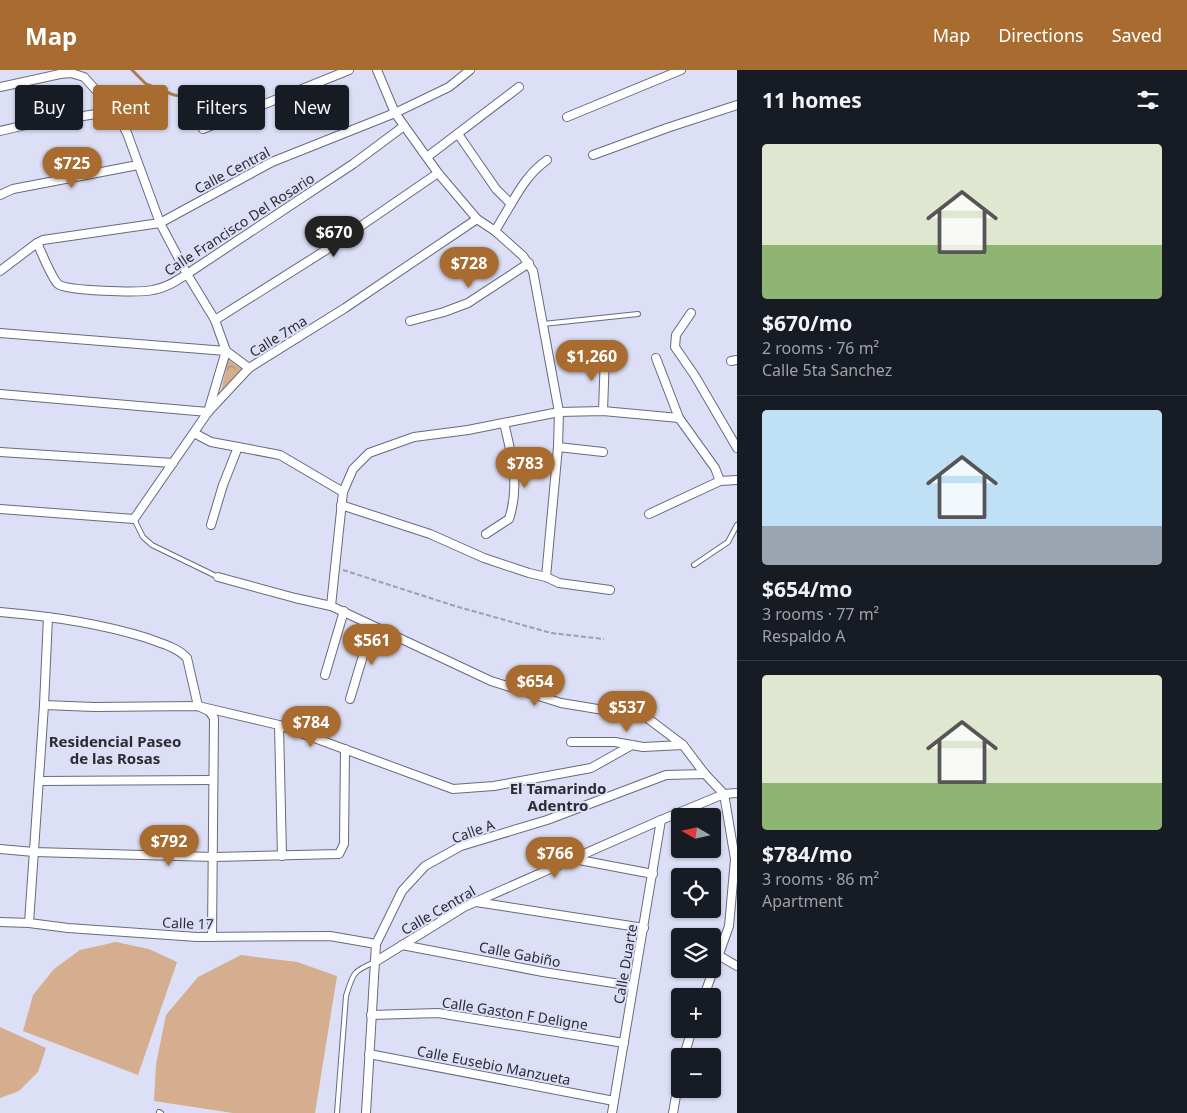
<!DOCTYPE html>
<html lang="en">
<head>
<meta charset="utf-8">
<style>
  body { margin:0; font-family:"Noto Sans",sans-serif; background:#20242c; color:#f1f3f6; height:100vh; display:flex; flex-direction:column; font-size:19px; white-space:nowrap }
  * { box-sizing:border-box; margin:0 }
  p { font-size:16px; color:#9ea1a6 }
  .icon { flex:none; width:28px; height:28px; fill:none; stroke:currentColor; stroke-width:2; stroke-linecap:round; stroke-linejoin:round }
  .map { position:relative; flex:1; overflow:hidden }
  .details { display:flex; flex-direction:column; background:#171b24; width:450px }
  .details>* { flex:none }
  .banner { position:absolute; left:15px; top:15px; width:475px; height:45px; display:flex; gap:10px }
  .needle { width:32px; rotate:279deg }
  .tools { position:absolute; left:671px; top:738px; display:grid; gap:10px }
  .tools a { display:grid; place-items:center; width:50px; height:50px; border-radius:5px; background:#171b24; box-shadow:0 1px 4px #0004; font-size:25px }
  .price { position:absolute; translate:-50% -42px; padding:0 11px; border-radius:18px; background:#a86b30; color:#fff; font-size:16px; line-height:32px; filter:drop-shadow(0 1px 2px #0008) }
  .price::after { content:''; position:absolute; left:50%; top:30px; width:15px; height:11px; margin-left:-8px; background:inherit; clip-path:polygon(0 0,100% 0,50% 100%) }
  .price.on { background:#222; color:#fff }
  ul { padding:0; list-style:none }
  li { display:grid; align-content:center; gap:10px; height:265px; padding:0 25px }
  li+li { border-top:1px solid #363941 }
  li span { display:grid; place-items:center; height:155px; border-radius:5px; color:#555 }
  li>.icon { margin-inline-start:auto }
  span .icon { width:90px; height:90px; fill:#fffc; stroke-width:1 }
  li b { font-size:21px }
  h2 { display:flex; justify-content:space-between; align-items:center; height:60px; padding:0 25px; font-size:21px }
  .pill { padding:0 18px; border-radius:5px; background:#171b24; box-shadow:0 1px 4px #0004; font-size:18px; line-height:45px }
  .pill.on { background:#a86b30; color:#fff }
  header { display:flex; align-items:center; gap:30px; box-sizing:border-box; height:70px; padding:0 25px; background:#a86b30; color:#fff }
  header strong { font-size:24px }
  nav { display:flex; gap:28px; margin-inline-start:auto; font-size:18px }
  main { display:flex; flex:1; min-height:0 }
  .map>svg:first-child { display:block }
  .green { fill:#d4ae8f }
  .park { fill:url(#park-crowns) }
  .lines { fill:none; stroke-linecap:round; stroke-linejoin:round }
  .stream { stroke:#ac7e56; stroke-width:3 }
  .service-casing { stroke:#686a7e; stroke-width:6 }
  .minor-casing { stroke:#686a7e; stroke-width:10 }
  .path { stroke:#9d9fb0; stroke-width:2; stroke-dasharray:5 2.5; stroke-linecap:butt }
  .service { stroke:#fff; stroke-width:4 }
  .minor { stroke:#fff; stroke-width:8 }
  .labels { text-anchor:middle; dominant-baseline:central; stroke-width:4; stroke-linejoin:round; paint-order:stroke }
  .street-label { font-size:14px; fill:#2a2b33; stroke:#dcdff5 }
  .neighbourhood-label { font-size:15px; font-weight:bold; fill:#2a2b33; stroke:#dcdff5 }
</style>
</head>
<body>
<header>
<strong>Map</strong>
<nav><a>Map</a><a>Directions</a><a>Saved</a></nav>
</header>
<main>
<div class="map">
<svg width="737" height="1043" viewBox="0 0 737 1043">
  <defs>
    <pattern id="park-crowns" width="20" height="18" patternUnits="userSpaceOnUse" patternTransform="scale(1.25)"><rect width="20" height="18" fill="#d4ae8f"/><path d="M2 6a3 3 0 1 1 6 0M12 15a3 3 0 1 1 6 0" fill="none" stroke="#ac8e75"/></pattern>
  </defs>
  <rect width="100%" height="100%" fill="#dcdff5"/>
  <!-- green -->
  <g class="green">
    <polygon points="116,872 149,879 177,892 138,1005 23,961 33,925 54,899 80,880"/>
    <polygon points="241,885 297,892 337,906 315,1043 233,1043 154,1031 156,994 166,945 198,907"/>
    <polygon points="0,957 46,978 38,1002 19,1021 0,1028"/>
  </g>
  <!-- park -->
  <polygon class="park" points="228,289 242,299 220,326"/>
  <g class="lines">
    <!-- stream -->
    <polyline class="stream" points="132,0 146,14 174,25 214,30"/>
    <defs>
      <g id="service">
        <polyline points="543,254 638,244"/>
        <polyline points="134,449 143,467 152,475 218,507"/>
        <polyline points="694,495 728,472 737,455"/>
        <polyline points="159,1042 161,1043"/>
        <path d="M337,1043L346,926C353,903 353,901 375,892"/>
      </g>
      <g id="minor">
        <polyline points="377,0 395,43 438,103 477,149 495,161 523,186 533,201 559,342 558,377 603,382"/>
        <polyline points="0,17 60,4 71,3 84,7 115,41 127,63 160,153 187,204 215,250 226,281 249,298"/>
        <polyline points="567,47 681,0"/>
        <polyline points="203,59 349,0"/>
        <polyline points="0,61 26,55 115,41"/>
        <polyline points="458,64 496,119 511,134 495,161"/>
        <polyline points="593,85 667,58 737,35"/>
        <polyline points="427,87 519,17"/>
        <polyline points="0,125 13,119 138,95"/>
        <path d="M511,134C521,117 530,102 547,90"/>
        <path d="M37,173C42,183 51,207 58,214C66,221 140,223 153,220C166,218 176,211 187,204L353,94L404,56"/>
        <polyline points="0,201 37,173 43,170 160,153 272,92 395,43 449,17 470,0"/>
        <polyline points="691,243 676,265 675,277 695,306 737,378"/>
        <polyline points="215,250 326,180 438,103"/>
        <polyline points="410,251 444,242 468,233 529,193"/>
        <polyline points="0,263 226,281 208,342 0,324"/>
        <polyline points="656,288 679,348"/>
        <polyline points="731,291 737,290"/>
        <polyline points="603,341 605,284"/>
        <polyline points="194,363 211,372 238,377 223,415 211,455"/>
        <polyline points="238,377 280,385 343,422"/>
        <polyline points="558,377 546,507 559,513 610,520"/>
        <polyline points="0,382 173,393"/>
        <polyline points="341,435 430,464 484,488 529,503 546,507"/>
        <polyline points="0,439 134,449 208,342 249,298 345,238 477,149"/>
        <polyline points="649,444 720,411"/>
        <path d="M486,464L509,449C520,416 512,386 504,353"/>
        <polyline points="218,507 295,528 331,536 491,611 561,633 646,647 683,675 705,704 724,724 735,789 729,856 704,926"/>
        <polyline points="331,536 343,422 353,399 369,383 414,367 468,360 559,342 603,341 679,348 715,398 720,411 737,410"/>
        <path d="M0,542C50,546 99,553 147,568C160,573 177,577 187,588L198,636L209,641L214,648L212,867"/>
        <polyline points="325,605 344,541"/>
        <polyline points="350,629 372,556"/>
        <polyline points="44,635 94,637 198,636 279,655 453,719 494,716 591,698 632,675"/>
        <polyline points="279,655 282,786"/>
        <polyline points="571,672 615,672 643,677 683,675"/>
        <polyline points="39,711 213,710"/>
        <polyline points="0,779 34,782 214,787 339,784 344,774 345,679"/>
        <polyline points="574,789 653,804"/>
        <polyline points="476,832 644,858"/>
        <polyline points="0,852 29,853 68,858 197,867 330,866 376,874"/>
        <polyline points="29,853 44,635 48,547"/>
        <polyline points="402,875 543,902 633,916"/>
        <polyline points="718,885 737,896"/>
        <polyline points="375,892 464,837 661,750 724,724 737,723"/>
        <polyline points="371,945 438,943 624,973"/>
        <polyline points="369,984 614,1031"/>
        <polyline points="684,986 692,959"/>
        <polyline points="366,1043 376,874 402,821 425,796 461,776 547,750 666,705 705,704"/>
        <polyline points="612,1043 661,750"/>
        <polyline points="673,1043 680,1003"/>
      </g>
    </defs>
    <!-- service casing -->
    <use href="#service" class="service-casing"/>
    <!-- minor casing -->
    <use href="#minor" class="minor-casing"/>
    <!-- path -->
    <polyline class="path" points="343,500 455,536 551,563 604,569"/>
    <!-- service -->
    <use href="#service" class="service"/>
    <!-- minor -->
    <use href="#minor" class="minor"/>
  </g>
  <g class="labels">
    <!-- street labels -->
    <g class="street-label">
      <text transform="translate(232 100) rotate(-28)">Calle Central</text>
      <text transform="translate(239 154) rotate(-33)">Calle Francisco Del Rosario</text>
      <text transform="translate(278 266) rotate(-32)">Calle 7ma</text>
      <text transform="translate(473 761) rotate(-20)">Calle A</text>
      <text transform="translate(438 840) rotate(-30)">Calle Central</text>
      <text transform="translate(188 853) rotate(2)">Calle 17</text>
      <text transform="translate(520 884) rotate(11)">Calle Gabiño</text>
      <text transform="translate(625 894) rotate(-80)">Calle Duarte</text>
      <text transform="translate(515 943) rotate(9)">Calle Gaston F Deligne</text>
      <text transform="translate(494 995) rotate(11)">Calle Eusebio Manzueta</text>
    </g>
    <!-- neighbourhood labels -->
    <g class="neighbourhood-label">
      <text x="115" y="671">Residencial Paseo<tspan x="115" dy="17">de las Rosas</tspan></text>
      <text x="558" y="718">El Tamarindo<tspan x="558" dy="17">Adentro</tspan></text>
    </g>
  </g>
</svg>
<div class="tools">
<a><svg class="needle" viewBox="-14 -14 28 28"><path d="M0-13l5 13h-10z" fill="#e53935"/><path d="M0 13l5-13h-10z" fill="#9ea1a6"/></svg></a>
<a><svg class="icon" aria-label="locate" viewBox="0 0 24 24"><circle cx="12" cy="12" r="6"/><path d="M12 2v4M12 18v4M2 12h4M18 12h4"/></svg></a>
<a><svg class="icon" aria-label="layers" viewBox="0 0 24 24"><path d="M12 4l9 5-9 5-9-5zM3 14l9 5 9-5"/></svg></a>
<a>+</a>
<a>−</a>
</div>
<b class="price" style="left:72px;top:119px">$725</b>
<b class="price on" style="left:334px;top:188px">$670</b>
<b class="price" style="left:469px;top:219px">$728</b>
<b class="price" style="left:592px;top:312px">$1,260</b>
<b class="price" style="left:525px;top:419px">$783</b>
<b class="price" style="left:372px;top:596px">$561</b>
<b class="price" style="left:535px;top:637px">$654</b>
<b class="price" style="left:627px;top:663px">$537</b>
<b class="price" style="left:311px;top:678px">$784</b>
<b class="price" style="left:169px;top:797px">$792</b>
<b class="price" style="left:555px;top:809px">$766</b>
<div class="banner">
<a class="pill">Buy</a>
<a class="pill on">Rent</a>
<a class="pill">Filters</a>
<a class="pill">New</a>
</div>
</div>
<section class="details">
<h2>11 homes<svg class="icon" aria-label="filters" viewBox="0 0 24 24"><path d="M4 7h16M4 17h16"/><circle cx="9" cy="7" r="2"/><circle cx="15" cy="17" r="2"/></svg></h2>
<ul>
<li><span style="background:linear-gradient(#dfe7d0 65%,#8fb573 0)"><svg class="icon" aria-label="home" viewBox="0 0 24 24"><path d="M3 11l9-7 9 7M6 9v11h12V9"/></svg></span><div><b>$670/mo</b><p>2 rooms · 76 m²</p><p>Calle 5ta Sanchez</p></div></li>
<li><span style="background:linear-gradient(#bfe0f5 75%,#9aa5b1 0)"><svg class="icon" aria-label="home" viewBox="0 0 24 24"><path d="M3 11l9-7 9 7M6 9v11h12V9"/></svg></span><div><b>$654/mo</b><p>3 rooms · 77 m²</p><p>Respaldo A</p></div></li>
<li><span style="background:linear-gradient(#dfe7d0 70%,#8fb573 0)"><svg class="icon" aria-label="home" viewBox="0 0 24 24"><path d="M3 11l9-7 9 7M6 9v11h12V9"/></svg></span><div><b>$784/mo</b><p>3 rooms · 86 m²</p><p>Apartment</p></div></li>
</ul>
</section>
</main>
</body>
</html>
